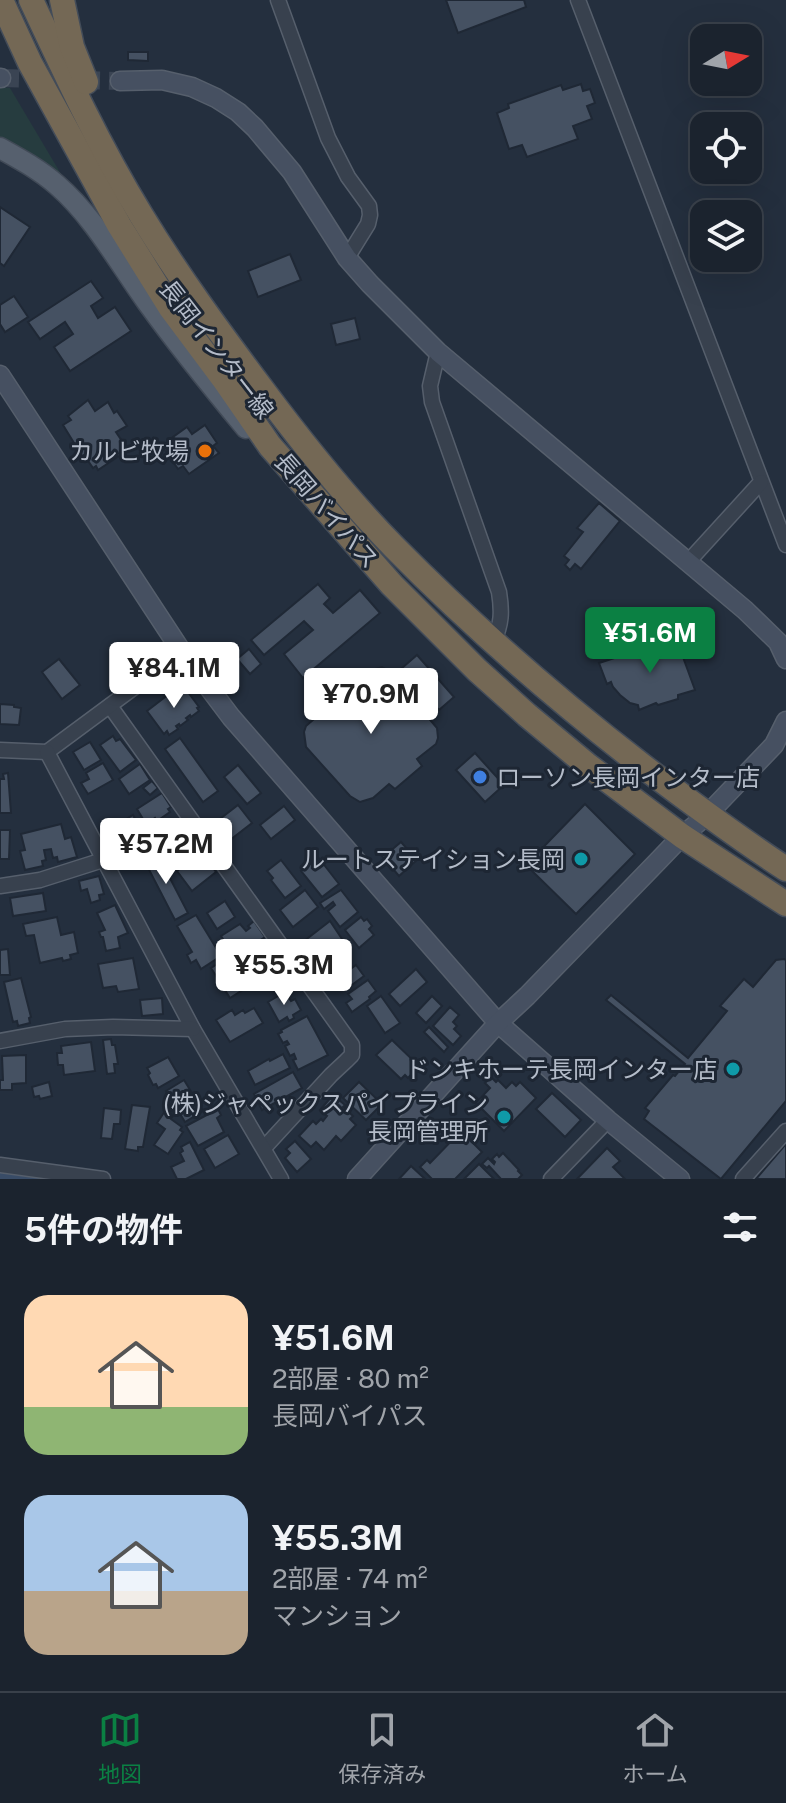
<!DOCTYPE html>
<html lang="ja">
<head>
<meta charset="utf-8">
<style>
  body { margin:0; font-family:"Public Sans","Noto Sans JP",sans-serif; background:#242b36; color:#f1f3f6; height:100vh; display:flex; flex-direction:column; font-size:30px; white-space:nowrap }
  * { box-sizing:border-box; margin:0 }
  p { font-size:26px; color:#a0a4aa }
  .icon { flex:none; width:44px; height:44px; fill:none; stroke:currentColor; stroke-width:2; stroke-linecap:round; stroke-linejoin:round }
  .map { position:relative; height:1179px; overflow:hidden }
  .side { display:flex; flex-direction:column; background:#1b232e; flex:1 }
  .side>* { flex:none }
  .needle { width:52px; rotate:80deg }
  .buttons { position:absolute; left:690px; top:24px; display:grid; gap:16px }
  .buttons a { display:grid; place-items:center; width:72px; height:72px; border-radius:16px; background:#1b232e; box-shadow:0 8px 32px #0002,0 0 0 2px #39404a; font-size:40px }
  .price { position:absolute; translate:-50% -68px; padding:0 18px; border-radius:8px; background:#fff; color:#222; font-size:26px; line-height:52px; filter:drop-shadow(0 2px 4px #0008) }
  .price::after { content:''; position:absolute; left:50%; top:48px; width:24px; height:18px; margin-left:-12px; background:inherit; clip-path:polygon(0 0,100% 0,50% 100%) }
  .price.active { background:#0b8043; color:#fff }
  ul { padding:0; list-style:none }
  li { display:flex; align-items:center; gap:24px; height:200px; padding:0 24px }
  li span { display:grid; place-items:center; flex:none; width:224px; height:160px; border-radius:24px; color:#555 }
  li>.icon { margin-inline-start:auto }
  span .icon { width:96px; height:96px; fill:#fffc; stroke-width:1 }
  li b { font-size:34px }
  h2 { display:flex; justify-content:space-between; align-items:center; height:96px; padding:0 24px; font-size:34px }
  .dock { display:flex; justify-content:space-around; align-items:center; height:112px; border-top:2px solid #39404a; background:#1b232e; font-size:22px; color:#a0a4aa }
  .dock a { display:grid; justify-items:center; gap:4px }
  .dock .active { color:#0b8043 }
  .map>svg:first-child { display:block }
  .green { fill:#263c3f }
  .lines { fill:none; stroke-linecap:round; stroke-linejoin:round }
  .river { stroke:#394c67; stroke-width:28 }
  .building { fill:#455162; stroke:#1f2835; stroke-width:2 }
  .secondary-tunnel { stroke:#3a4453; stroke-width:18; stroke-dasharray:18 9; stroke-linecap:butt }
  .street-casing { stroke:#565f6c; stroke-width:17 }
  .secondary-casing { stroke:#565f6c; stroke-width:21 }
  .primary-casing { stroke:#414a57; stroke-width:23 }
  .highway-casing { stroke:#434c59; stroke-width:27 }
  .street { stroke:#38414e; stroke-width:14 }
  .secondary { stroke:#465061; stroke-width:18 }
  .primary { stroke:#56606e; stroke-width:20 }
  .highway { stroke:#746855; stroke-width:24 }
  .food-dot { fill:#e8710a; stroke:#1d2633; stroke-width:3 }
  .shop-dot { fill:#3f7fe0; stroke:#1d2633; stroke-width:3 }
  .culture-dot { fill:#0f9aa8; stroke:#1d2633; stroke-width:3 }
  .labels { text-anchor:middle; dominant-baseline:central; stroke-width:6; stroke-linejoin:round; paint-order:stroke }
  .street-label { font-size:24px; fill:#b4bcc9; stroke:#1d2633 }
  .poi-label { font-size:24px; fill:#b4bcc9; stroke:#1d2633; text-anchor:end }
</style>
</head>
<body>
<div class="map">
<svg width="786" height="1179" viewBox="0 0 786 1179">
  <rect width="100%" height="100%" fill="#242f3e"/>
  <!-- green -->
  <polygon class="green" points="0,87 10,88 61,174 60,175 16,146 0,137"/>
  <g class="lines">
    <!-- river -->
    <polyline class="river" points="0,1175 25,1179"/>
  </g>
  <!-- building -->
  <g class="building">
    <polygon points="446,0 524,0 526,7 458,33"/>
    <polygon points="128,52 148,52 148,61 128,60"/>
    <polygon points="581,84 583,91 590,89 595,103 587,106 592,119 573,126 578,139 527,157 522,145 509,149 497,113 509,108 508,104 561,85 563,90"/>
    <polygon points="0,207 30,227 4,266 0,263"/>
    <polygon points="290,254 301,280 258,297 248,271"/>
    <polygon points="91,281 103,298 91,306 98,318 115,307 131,331 70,371 54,347 73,334 65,322 40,339 28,322"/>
    <polygon points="14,296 28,317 5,332 0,324 0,305"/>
    <polygon points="355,318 360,339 336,345 331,324"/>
    <polygon points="88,400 95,411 108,402 114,413 117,411 127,426 116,432 128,450 98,470 96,466 93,468 84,455 82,456 63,425 71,420 68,416"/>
    <polygon points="205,425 217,443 213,446 219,453 189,474 183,466 178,469 164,449 176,440 173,437 187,427 192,434"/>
    <polygon points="599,503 620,521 581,569 575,564 570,570 565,565 569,560 564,556 583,532 577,528"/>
    <polygon points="318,584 330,598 324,604 333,613 360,590 380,613 303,678 284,654 313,630 304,621 264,655 251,640"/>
    <polygon points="676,638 695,690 678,695 678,699 658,705 656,703 639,710 638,705 630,703 620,695 613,687 611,682 607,684 599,663"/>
    <polygon points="249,649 261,664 250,674 237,659"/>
    <polygon points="417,655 454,697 439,710 402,668"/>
    <polygon points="59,659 80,685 62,699 42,672"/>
    <polygon points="382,667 389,671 437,728 438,738 436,744 417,759 422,766 395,789 389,784 373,798 360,802 350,796 306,747 304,732 306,726 369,671"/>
    <polygon points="182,684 199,707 197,708 199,711 191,717 190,715 186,718 188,720 180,726 179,724 176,726 178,729 169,735 167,731 164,734 147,711"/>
    <polygon points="0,704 14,705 14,707 21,708 19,725 0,724"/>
    <polygon points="113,736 116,741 120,739 136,760 120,772 100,745"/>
    <polygon points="180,738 218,791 203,802 165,749"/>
    <polygon points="90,742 101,760 84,770 73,752"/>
    <polygon points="475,753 504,785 485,802 456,770"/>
    <polygon points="103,763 113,780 88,794 81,783 89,779 86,773"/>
    <polygon points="140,764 150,780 129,794 119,779"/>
    <polygon points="238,765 261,793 247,804 224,777"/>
    <polygon points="8,773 11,813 0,813 0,779 4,779 3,774"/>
    <polygon points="152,781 158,788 150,795 143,788"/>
    <polygon points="162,793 171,807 168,809 170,812 157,821 155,818 146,824 137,809"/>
    <polygon points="585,804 635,854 576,914 526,865"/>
    <polygon points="238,805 252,823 230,840 216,822"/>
    <polygon points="284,806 295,820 271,839 260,825"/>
    <polygon points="133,815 149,845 131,854 119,832 122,831 118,824"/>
    <polygon points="61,824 65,839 71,837 77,857 58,862 57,857 53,858 51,849 44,850 46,860 42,861 43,866 25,870 20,851 25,850 21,834"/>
    <polygon points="181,824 194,842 181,851 167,833"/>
    <polygon points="0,830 10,830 9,859 0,859"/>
    <polygon points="401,842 417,860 399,876 381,855 386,850 388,853"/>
    <polygon points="199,850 216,872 192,891 177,871 195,857 193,854"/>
    <polygon points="156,851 188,913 175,920 143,858"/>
    <polygon points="318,857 339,884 322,897 301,871"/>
    <polygon points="281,860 301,886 285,898 271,880 273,878 267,871"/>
    <polygon points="99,876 104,894 99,895 100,900 91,903 87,889 81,891 79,881"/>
    <polygon points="305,890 318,907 293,927 280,910"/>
    <polygon points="341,890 358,912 340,927 328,911 335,905 333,902 324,909 320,903"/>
    <polygon points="43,893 46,911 13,916 10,898"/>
    <polygon points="225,901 235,917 217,929 207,913"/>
    <polygon points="115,905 128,933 118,937 120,948 106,951 103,937 101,937 99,932 105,930 97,913"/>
    <polygon points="196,915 221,956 201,969 196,960 191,963 187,955 192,952 177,926"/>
    <polygon points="57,917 61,935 74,932 78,953 70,955 71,959 63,961 62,958 40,963 34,935 26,936 23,924"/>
    <polygon points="361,917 364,921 367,919 372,926 369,929 374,935 359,948 345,930"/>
    <polygon points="254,921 265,937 235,957 221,936 240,924 246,931 250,928 248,926"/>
    <polygon points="330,921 342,939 316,958 310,950 306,954 299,945"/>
    <polygon points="265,943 280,962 262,977 247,957"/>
    <polygon points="8,949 10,975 0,975 0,950"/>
    <polygon points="133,958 139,989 118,992 116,986 103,988 98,964"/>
    <polygon points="784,959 786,960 786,1101 721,1179 644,1119 649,1111 645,1108 673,1075 675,1076 685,1064 606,1000 611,995 688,1058 727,1011 720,1006 744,979 753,987 776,960"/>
    <polygon points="222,961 241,991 230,998 211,968"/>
    <polygon points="356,965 364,976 345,990 341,984 335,989 329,979 346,966 349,970"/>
    <polygon points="416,969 427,982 400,1006 389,994"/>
    <polygon points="21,978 31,1017 29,1018 30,1023 18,1026 17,1021 13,1022 4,982"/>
    <polygon points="368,980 376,991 369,997 370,999 352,1012 346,1003 352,999 348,994"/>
    <polygon points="285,992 291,1001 295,999 301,1010 293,1015 294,1018 289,1021 287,1017 279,1022 268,1002"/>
    <polygon points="381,996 400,1023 385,1033 367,1006"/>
    <polygon points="432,996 442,1006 426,1023 416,1013"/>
    <polygon points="162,998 163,1014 142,1016 140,1000"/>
    <polygon points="450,1007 459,1015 453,1022 457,1026 454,1029 461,1036 453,1045 433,1026"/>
    <polygon points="254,1008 263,1023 230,1042 216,1020 232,1010 235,1015 243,1010 245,1013"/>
    <polygon points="307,1016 328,1055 298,1070 293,1060 296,1059 294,1054 290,1056 285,1046 289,1044 287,1041 283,1043 278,1034 282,1032 281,1030"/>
    <polygon points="429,1027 448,1047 444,1052 424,1032"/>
    <polygon points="111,1039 112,1045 115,1045 118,1064 114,1064 115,1073 107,1074 103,1040"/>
    <polygon points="392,1040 419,1066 408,1078 405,1075 401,1079 376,1055"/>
    <polygon points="91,1042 95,1071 64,1075 63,1065 58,1065 57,1053 62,1053 61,1046"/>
    <polygon points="283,1054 290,1068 255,1085 248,1071 269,1059 270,1061"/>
    <polygon points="26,1055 26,1083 12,1084 12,1090 0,1090 0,1080 3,1080 2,1056"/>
    <polygon points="168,1057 179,1076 158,1088 156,1084 153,1085 148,1075 150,1073 147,1068"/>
    <polygon points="293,1072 302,1088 262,1110 254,1094"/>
    <polygon points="491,1077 496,1082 498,1080 506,1088 512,1082 516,1086 520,1082 536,1098 504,1131 476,1103 490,1088 485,1083"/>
    <polygon points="184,1080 203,1111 185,1122 166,1091"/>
    <polygon points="49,1082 52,1096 40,1099 39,1096 34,1097 32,1087"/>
    <polygon points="359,1082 382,1104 366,1120 343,1098"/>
    <polygon points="552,1093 581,1120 565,1137 536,1109"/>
    <polygon points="333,1095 345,1105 343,1107 353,1116 350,1119 356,1125 341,1141 336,1136 324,1150 316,1142 311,1147 299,1136 313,1121 316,1124 321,1119 323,1121 327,1116 320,1110"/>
    <polygon points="132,1105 150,1107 143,1147 138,1147 138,1151 125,1149"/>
    <polygon points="104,1108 121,1110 120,1124 114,1124 112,1139 101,1138"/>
    <polygon points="218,1109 221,1115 217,1118 224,1132 198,1146 186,1126"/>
    <polygon points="165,1111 173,1116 171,1119 182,1127 180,1130 183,1132 168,1154 154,1145 165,1129 157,1123"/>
    <polygon points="461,1131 482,1152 455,1179 432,1179 420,1167 427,1160 430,1163"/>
    <polygon points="228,1135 239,1154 215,1168 204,1149"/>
    <polygon points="295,1141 311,1159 297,1172 285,1158 290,1153 286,1149"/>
    <polygon points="190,1142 204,1170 186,1179 177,1179 171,1167 184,1161 180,1153 183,1151 181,1147"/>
    <polygon points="786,1144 786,1179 756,1179"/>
    <polygon points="607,1148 620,1161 613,1167 625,1179 577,1179"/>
    <polygon points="503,1153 519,1170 518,1171 522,1175 518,1179 501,1179 489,1166 487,1168 482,1164 488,1158 494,1164 495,1162 492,1159 497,1154 499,1157"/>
    <polygon points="479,1164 494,1179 464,1179"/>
    <polygon points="411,1166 425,1179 399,1179"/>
  </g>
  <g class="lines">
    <!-- secondary-tunnel -->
    <polyline class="secondary-tunnel" points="1,78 120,81"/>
    <defs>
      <g id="street">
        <polyline points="278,0 328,138 348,177 369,206 370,215 368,224 347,258"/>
        <polyline points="578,0 786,545"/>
        <path d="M438,352L430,386L432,402L499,592C502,611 502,625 493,642"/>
        <polyline points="688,562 761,482"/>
        <polyline points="110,706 352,1045 352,1055 346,1061 331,1075 264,1148"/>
        <polyline points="0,750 47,752 182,652"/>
        <polyline points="47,752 193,1029 281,1179"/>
        <polyline points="0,886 40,880 103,860"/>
        <polyline points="0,1041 65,1029 113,1027 193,1029"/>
        <polyline points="0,1165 103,1179"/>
        <polyline points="551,1179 608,1120"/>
        <polyline points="743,1179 786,1131"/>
      </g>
      <g id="secondary">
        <polyline points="0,78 1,78"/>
        <polyline points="120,81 162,80 192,87 216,98 238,112 255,128 292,172 347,258 370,284 438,352 745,610 778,642 786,659"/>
        <polyline points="0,375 182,652 231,717 498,1023 608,1120 680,1179"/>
        <polyline points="357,1179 498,1023 527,996 658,861 682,836 706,816 774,745 786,721"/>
      </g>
      <path id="primary" d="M0,148C20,159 40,170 57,185C94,217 119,263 147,302C178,345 212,387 246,428"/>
      <g id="highway">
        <polyline points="1,0 30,63 119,225 170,307 223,378 270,446 392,585 477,670 527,715 586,764 682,836 786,904"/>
        <path d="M31,0C65,73 99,146 141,215C178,276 220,333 262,389C303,444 346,498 394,547C472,626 556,699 644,767C690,802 737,837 786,869"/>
        <polyline points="62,0 72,47 86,82"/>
      </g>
    </defs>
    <!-- street casing -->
    <use href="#street" class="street-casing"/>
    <!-- secondary casing -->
    <use href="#secondary" class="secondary-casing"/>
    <!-- primary casing -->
    <use href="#primary" class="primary-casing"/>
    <!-- highway casing -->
    <use href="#highway" class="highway-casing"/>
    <!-- street -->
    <use href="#street" class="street"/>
    <!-- secondary -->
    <use href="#secondary" class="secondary"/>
    <!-- primary -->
    <use href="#primary" class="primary"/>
    <!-- highway -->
    <use href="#highway" class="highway"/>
  </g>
  <!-- markers -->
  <circle class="food-dot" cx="205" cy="451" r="8"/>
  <circle class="shop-dot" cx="480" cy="777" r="8"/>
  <g class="culture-dot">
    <circle cx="581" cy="859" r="8"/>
    <circle cx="733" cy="1069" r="8"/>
    <circle cx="504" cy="1117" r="8"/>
  </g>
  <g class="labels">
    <!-- street labels -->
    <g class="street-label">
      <text transform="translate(217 349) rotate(52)">長岡インター線</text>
      <text transform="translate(327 510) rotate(49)">長岡バイパス</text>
    </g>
    <!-- poi labels -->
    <g class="poi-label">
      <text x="189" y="451">カルビ牧場</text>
      <text x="496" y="777" text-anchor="start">ローソン長岡インター店</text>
      <text x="565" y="859">ルートステイション長岡</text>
      <text x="717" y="1069">ドンキホーテ長岡インター店</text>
      <text x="488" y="1103">(株)ジャペックスパイプライン<tspan x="488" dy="28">長岡管理所</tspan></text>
    </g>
  </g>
</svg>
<div class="buttons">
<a><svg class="needle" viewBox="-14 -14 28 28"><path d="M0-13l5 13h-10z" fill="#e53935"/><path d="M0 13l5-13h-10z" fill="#a0a4aa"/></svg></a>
<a><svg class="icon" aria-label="locate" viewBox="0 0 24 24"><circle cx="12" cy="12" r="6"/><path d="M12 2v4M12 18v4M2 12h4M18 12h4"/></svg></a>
<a><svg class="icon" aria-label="layers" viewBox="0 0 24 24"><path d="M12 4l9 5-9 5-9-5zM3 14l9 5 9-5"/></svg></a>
</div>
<b class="price active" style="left:650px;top:675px">¥51.6M</b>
<b class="price" style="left:174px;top:710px">¥84.1M</b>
<b class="price" style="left:371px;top:736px">¥70.9M</b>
<b class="price" style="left:166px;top:886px">¥57.2M</b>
<b class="price" style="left:284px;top:1007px">¥55.3M</b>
</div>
<section class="side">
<h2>5件の物件<svg class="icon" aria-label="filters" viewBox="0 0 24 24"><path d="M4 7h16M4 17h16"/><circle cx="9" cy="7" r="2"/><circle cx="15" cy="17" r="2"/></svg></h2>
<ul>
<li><span style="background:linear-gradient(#ffd9b3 70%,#8fb573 0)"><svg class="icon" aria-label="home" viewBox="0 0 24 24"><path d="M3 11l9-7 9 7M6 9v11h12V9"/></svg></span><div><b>¥51.6M</b><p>2部屋 · 80 m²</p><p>長岡バイパス</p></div></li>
<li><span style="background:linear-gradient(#a9c7e8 60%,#b9a48a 0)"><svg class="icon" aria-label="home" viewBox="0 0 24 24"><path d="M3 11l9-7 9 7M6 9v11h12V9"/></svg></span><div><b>¥55.3M</b><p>2部屋 · 74 m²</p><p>マンション</p></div></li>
</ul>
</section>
<nav class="dock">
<a class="active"><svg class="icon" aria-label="map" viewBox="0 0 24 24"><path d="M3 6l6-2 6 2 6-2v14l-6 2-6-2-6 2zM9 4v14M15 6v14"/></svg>地図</a>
<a><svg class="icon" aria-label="saved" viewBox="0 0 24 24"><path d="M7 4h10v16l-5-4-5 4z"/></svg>保存済み</a>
<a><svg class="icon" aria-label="home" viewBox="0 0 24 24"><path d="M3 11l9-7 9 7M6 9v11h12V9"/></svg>ホーム</a>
</nav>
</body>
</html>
